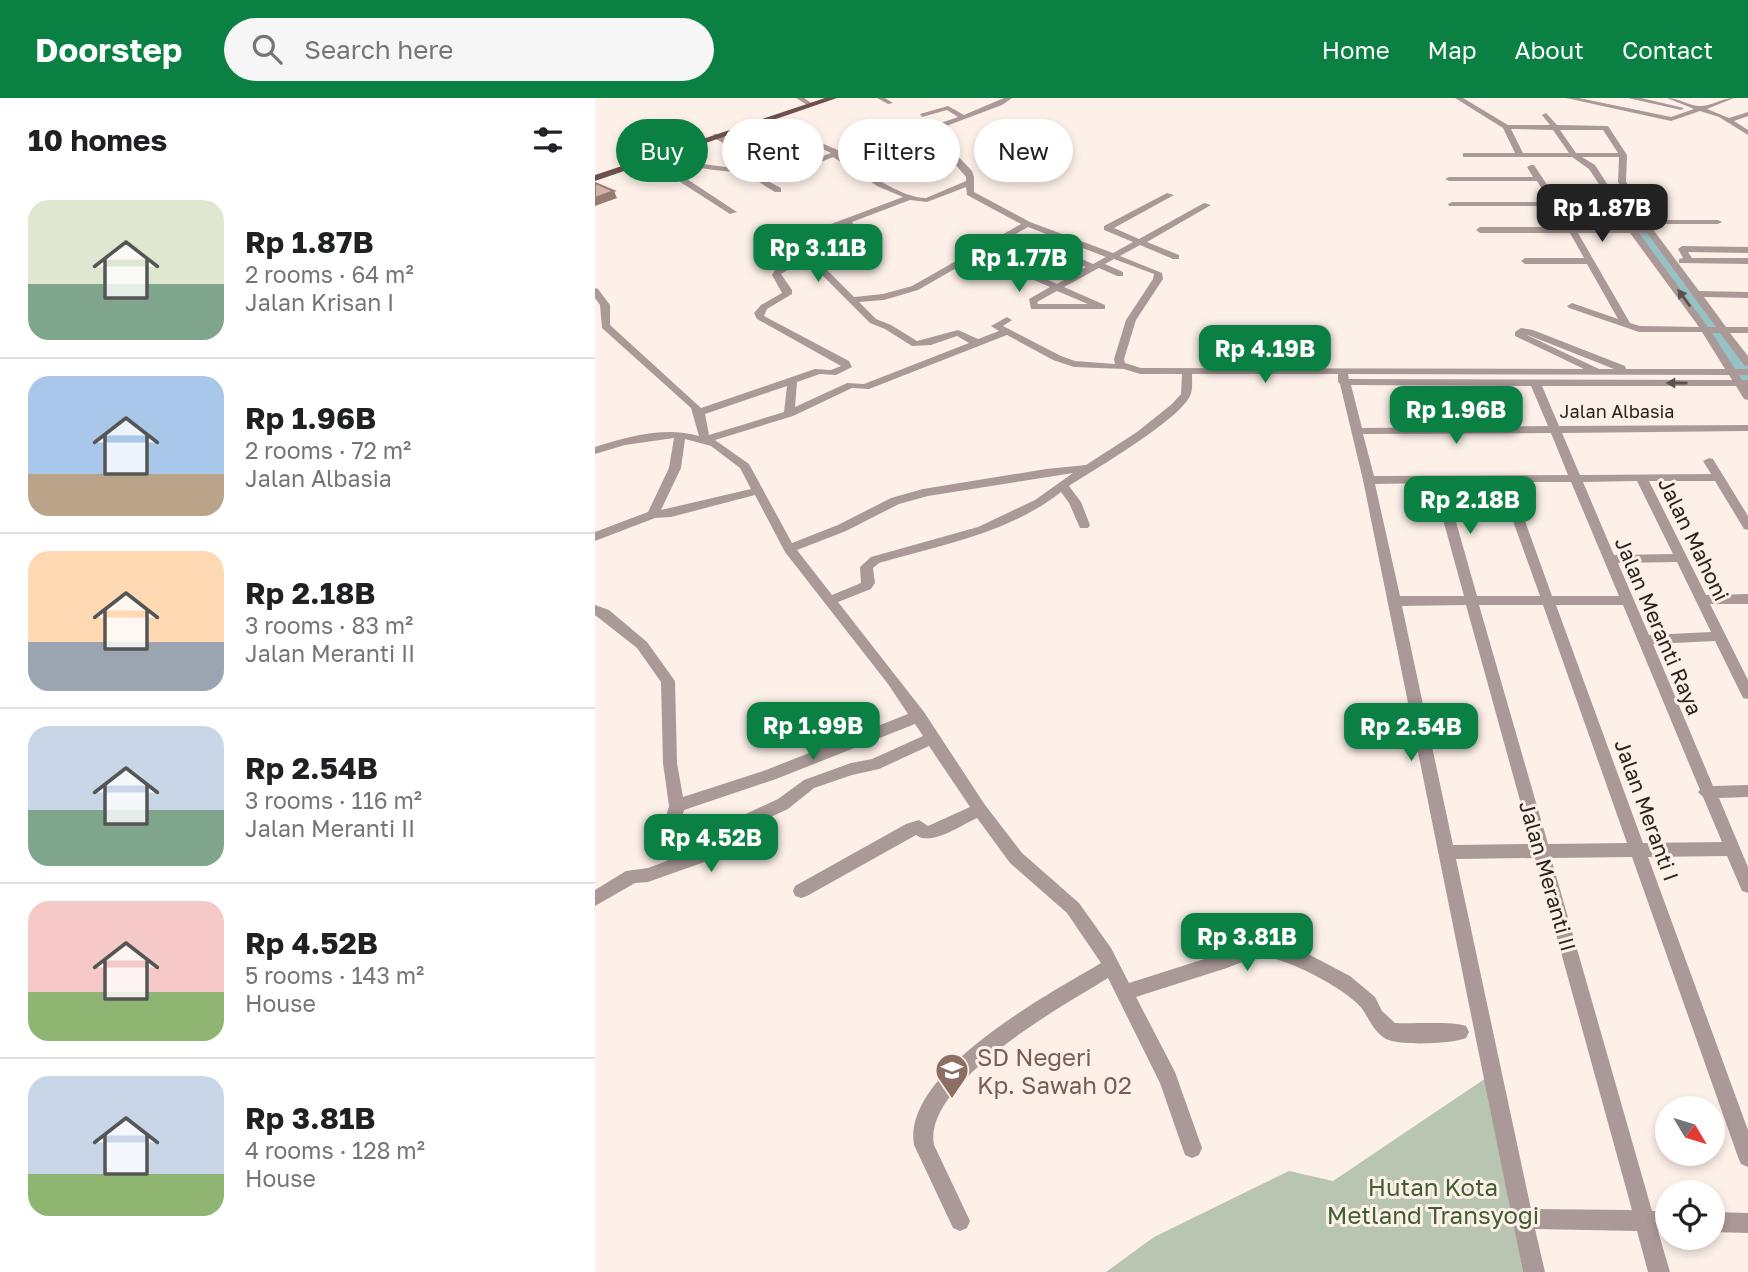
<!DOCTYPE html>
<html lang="en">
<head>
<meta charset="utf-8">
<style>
  body { margin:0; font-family:"Golos Text",sans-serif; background:#f6f6f6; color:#202124; height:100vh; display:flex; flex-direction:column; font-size:26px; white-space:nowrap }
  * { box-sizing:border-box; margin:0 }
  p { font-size:23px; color:#757577 }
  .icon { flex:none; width:38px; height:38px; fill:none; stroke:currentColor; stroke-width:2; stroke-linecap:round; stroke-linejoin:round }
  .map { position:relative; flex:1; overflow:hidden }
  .panel { display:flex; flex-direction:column; background:#fff; width:595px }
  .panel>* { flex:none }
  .hud { position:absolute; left:21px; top:21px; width:665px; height:63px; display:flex; gap:14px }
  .needle { width:46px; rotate:128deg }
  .controls { position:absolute; left:1060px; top:998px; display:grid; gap:14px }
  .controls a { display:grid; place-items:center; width:70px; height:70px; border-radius:50%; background:#fff; box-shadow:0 4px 10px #0003; font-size:35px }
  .price { position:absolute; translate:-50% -60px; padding:0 16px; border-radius:14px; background:#0b8043; color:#fff; font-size:23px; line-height:46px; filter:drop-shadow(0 2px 4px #0008) }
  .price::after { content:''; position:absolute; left:50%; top:42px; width:21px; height:16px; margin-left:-10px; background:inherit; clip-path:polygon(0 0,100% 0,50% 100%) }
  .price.on { background:#222; color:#fff }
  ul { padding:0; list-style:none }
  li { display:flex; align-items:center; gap:21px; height:175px; padding:0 28px }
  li+li { border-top:2px solid #e0e0e0 }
  li span { display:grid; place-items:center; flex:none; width:196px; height:140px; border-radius:21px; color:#555 }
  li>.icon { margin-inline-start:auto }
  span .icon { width:84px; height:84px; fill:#fffc; stroke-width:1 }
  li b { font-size:30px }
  h2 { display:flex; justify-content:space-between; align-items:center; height:84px; padding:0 28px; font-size:30px }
  .chip { padding:0 24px; border-radius:32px; background:#fff; box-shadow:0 4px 10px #0003; font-size:24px; line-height:63px }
  .chip.on { background:#0b8043; color:#fff }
  header { display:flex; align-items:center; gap:42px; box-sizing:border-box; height:98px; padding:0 35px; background:#0b8043; color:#fff }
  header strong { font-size:33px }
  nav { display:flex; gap:38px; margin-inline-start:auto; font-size:24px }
  .search { width:490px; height:63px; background:#f6f6f6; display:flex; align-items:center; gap:18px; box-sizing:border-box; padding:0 24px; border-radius:38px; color:#757577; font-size:26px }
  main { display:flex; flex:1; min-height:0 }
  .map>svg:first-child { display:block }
  .green { fill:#b7c5b1 }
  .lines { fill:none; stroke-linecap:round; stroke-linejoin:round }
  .river { fill:#95c2c4; fill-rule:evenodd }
  .minor { fill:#ab9998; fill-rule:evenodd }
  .primary { fill:#6e504f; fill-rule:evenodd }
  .shaded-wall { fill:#967d72 }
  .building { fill:#d7b2a3; stroke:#967d72; stroke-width:2 }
  .oneway { fill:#5e524f }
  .labels { text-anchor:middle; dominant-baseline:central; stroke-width:6; stroke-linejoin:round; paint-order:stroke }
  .far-street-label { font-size:18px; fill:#2a221e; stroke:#fdf0e9 }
  .street-label { font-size:21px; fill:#2a221e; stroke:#fdf0e9 }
  .near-education-label { font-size:24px; fill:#785e54; stroke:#fdf0e9; text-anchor:start }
  .near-park-label { font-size:24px; fill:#415e31; stroke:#fdf0e9 }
</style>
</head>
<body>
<header>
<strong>Doorstep</strong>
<div class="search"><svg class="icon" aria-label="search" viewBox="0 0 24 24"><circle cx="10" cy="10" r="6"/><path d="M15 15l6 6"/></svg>Search here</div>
<nav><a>Home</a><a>Map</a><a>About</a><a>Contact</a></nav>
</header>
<main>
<section class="panel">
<h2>10 homes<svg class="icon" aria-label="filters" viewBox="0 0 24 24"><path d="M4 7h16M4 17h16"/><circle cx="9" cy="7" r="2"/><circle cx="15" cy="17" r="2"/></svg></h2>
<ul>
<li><span style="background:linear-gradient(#dfe7d0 60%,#7fa58c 0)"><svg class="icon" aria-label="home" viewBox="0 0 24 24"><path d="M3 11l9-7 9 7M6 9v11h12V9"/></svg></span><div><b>Rp 1.87B</b><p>2 rooms · 64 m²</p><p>Jalan Krisan I</p></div></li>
<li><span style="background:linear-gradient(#a9c7e8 70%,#b9a48a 0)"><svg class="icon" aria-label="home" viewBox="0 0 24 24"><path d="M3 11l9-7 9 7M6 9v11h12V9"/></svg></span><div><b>Rp 1.96B</b><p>2 rooms · 72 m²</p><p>Jalan Albasia</p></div></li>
<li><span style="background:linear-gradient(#ffd9b3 65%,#9aa5b1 0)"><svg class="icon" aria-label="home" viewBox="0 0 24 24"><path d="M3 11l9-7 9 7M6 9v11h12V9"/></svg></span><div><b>Rp 2.18B</b><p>3 rooms · 83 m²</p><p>Jalan Meranti II</p></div></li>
<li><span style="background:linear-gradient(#c9d6e8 60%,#7fa58c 0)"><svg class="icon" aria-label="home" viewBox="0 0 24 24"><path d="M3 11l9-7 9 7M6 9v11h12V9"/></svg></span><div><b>Rp 2.54B</b><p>3 rooms · 116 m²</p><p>Jalan Meranti II</p></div></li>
<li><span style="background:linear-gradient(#f6c9c9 65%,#8fb573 0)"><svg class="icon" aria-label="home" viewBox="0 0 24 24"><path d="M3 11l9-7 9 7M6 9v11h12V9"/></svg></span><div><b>Rp 4.52B</b><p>5 rooms · 143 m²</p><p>House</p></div></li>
<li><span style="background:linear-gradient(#c9d6e8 70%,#8fb573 0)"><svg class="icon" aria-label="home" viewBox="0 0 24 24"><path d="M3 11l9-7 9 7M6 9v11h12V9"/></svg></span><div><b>Rp 3.81B</b><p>4 rooms · 128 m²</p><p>House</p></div></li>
</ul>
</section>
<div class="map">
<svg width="1153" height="1174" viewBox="0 0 1153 1174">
  <rect width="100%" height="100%" fill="#fdf0e9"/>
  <!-- green -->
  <polygon class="green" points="891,980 928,1174 511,1174 559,1139 694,1073 738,1083"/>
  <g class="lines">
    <!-- river -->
    <polygon class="river" points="1048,126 1055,128 1153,267 1153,290 1145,288 1039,132"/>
    <!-- minor -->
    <g class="minor">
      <polygon points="201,0 209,0 219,7 214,8"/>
      <polygon points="282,0 290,0 298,5 293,6"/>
      <path d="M409,0H417L407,7L346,30L344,38L377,73L379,79V94L435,124L518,155L538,144L509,132V128L572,95L579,97L519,130L544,141L609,105L616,107L552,144L584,157V161H578L545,147L525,158L567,175L568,181L541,222L529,261L530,265L546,270L989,271L920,238V234L926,230L938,232L1030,268L1031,271H1130L1107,234H1044L974,210L972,208L977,205L1023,221L992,166H930L926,163L930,160H989L975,135H885L881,132L885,129H972L958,108H854L853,106L857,104H955L942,83H854L850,81L854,79H938L932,69L936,67H939L980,129H1032L994,71L977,59H868V55H920L908,30L860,0H868L913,27H955L947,17L951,15L962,27L1013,28L1032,57L1031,84L1055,118L1064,122H1123L1127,124L1123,126H1063L1049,122L1023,84L1024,59H987L1000,67L1040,129L1057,130L1104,193L1153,194V200L1109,199L1131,229H1153V235H1135L1153,258V268L1149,267L1125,235H1117L1140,271H1153V277H1144L1147,282H1153V302L1149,301L1141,288H947L964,328L1153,327V333L967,335L985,377L1116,376L1108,363L1114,360L1118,361L1153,418V432L1149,431L1120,383H1054L1111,497L1153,496V506H1115L1153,582V601L1148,600L1120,543L1058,546L1118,688L1153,687V699L1124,700L1153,769V795L1147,793L1132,758L1053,759L1153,1032V1069L1146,1066L1143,1059L1037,759L956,760L1057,1113H1073V1133H1063L1075,1174H1053L1042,1133L940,1131L950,1174H928L768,382L745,286L743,284V276H597C597,283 598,292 595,298C583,323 500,371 474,388L486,404L495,427L493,430H485L474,405L466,394C414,435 347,447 284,465L278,470L280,485L276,491L243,504L329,614L390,707L427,755L484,805L516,850L534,885L666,843L715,857L755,878L780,899L787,913L800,925C817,926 859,923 871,928L874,934L871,940C857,946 805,948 791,941C780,935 775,923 768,912C755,893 688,857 665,859C653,861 640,867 629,871C599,880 570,890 541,899L580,974L607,1050L604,1057L597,1060L590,1057L565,985L513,880C468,908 327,985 339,1047L375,1123L372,1130L365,1133L358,1130L319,1047C307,974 454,896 506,865L472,815L415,765L382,720C366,727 336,749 321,737L212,798L206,800L200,798L198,793L200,788L311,726L324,722L333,728L375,709L334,648L284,671L257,677L219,690L193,711L154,729C155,741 151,744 143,752L53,784L40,785L0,808V792L31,773L53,770L72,763L67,733L74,708L68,665L66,584L42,550L0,517V507L14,512L52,544L80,583L82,665L88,699L171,672L313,616L293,586L190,454L160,397L76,419L60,420L0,443V434L53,414L74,370L79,340L30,347L0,356V349C32,339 70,328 104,338L96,310L7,230L5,207L0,200V190L3,191L15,207V227L106,310L220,271L236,272L246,268L162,221L159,215L166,207L187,195L177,177L180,172L252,130L250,127L236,130V126L308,99L282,88L238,59L216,68V72L194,76V72L209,69V65L236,55L210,43L217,41L245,53L262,48V52L247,58C269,72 305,100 331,100L371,83V79L336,38L340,27L363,19L352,12L327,19L325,16L353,8L369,17ZM916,31L958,32L974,55H928ZM965,32H1008L1023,55H981ZM371,89L372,97L426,126L317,188L288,196L259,199L218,158L257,135L260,130L257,124L315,102L332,104ZM433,129L511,159L498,166L445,143H439V147L491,169L462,186L410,163H404V167L455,189L434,201L436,211H510V207L469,189L504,170L522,178H528V174L510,166L519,161L559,176L558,181L531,222L519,261L520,266L480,263L466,258L408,228L417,222L412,219L396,228L404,233L383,241L363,232L322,243L296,227L281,221L264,204L289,202L323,192ZM983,135H1035L1104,229L1045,228L1035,225ZM1044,135H1052L1121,229H1113ZM211,161L275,225L290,231L317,248L336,247L362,238L374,245L269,286L252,285L200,309L202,284L225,276L241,277L257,269L254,263L169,218L172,211L197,196V192L186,176ZM462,193L493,206H443L442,204ZM412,237L458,262L479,269L529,271L545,276H587L586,296L577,306L542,334L491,367L451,371L328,391L296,400L243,427L197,445L154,366L120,342L198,318L257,290L274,291ZM932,237H933L1019,271H1004ZM753,276L1134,277L1137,282L754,281ZM756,287L936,288L953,328L767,330ZM192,288L189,314L114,337L110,316ZM956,335L973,377L779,378L768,336ZM90,341L116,348L145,370L156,391L66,412L86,370ZM478,375L440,402L383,429L276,459L265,469L266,485L237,497L202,452L251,433L304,406L333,398ZM1042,383L1078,456L1019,457L988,384ZM904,384L945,498H882L850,385ZM916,384H976L1024,498H957ZM838,385L869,498H805L780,386ZM1082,464L1116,534L1054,537L1023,465ZM871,507L937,746L858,747L807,508ZM884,507H948L1032,745L953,746ZM961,507H1028L1105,692L1103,694L1108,699L1127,744L1048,745ZM320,626L328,638L277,661L256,665L209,682L183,701L140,721L138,726L139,735L131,742L87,758L83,733L89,712L181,681ZM940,760L1037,1112L936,1111L861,761Z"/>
      <path d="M971,0H984L1076,19L1099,11L1072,0C1084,0 1094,8 1105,8C1117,8 1127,0 1139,0L1112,11L1134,20L1153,14V18L1139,23L1153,32V37L1124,19L1105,13L1076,23Z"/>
      <polygon points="1033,0 1046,0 1089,10 1086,12"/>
      <path d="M119,36H125L156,54L157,56L146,69L186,90V94H180C169,88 153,75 141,74C116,72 89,70 67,55L74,53L108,66L138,70L139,64L148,56L119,40Z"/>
      <polygon points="54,58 57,58 142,114 135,116 51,62 50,60"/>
      <polygon points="1087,148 1153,149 1153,155 1093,154 1097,160 1153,160 1153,166 1084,165 1084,161 1088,160 1083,151"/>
      <polygon points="1118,1114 1153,1115 1153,1135 1118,1134"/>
    </g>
    <!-- primary -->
    <polygon class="primary" points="230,0 242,0 0,83 0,77"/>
  </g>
  <!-- shaded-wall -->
  <polygon class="shaded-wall" points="19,93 22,100 0,108 0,100"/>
  <!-- building -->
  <polygon class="building" points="0,85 19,93 0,100"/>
  <!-- one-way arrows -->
  <defs><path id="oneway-solid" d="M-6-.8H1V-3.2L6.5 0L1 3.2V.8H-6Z" transform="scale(1.75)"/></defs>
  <g class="oneway">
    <use href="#oneway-solid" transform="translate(1089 200) rotate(-126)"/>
    <use href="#oneway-solid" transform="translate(1082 285) rotate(-180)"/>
  </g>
  <!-- icons -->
  <defs>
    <symbol id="school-pin" viewBox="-11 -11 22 30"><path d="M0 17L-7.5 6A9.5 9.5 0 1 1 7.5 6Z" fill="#8d6e63" stroke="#fdf0e9"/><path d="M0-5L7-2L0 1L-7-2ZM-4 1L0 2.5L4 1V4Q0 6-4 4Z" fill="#fff"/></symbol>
  </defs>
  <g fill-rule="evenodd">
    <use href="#school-pin" x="338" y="953" width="38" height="52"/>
  </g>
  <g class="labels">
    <!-- far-street labels -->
    <g class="far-street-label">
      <text x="1022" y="313">Jalan Albasia</text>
    </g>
    <!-- street labels -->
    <g class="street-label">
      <text transform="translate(1099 441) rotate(64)">Jalan Mahoni</text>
      <text transform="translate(1064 528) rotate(67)">Jalan Meranti Raya</text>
      <text transform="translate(1052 712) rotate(70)">Jalan Meranti I</text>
      <text transform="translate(953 778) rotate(74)">Jalan Meranti II</text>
    </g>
    <!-- near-education labels -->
    <g class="near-education-label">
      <text x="382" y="958">SD Negeri<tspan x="382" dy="28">Kp. Sawah 02</tspan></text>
    </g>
    <!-- near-park labels -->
    <g class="near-park-label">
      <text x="838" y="1088">Hutan Kota<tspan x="838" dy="28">Metland Transyogi</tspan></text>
    </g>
  </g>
</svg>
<div class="controls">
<a><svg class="needle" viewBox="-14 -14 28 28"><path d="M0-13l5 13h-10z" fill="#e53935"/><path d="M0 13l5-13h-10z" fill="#757577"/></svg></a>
<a><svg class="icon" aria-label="locate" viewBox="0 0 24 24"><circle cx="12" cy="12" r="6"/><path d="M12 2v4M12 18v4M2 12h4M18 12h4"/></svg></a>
</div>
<b class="price on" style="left:1007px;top:146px">Rp 1.87B</b>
<b class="price" style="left:223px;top:186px">Rp 3.11B</b>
<b class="price" style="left:424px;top:196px">Rp 1.77B</b>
<b class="price" style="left:670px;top:287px">Rp 4.19B</b>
<b class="price" style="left:861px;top:348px">Rp 1.96B</b>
<b class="price" style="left:875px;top:438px">Rp 2.18B</b>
<b class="price" style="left:218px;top:664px">Rp 1.99B</b>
<b class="price" style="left:816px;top:665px">Rp 2.54B</b>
<b class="price" style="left:116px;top:776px">Rp 4.52B</b>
<b class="price" style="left:652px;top:875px">Rp 3.81B</b>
<div class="hud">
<a class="chip on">Buy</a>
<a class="chip">Rent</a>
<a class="chip">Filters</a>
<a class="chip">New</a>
</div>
</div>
</main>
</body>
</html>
